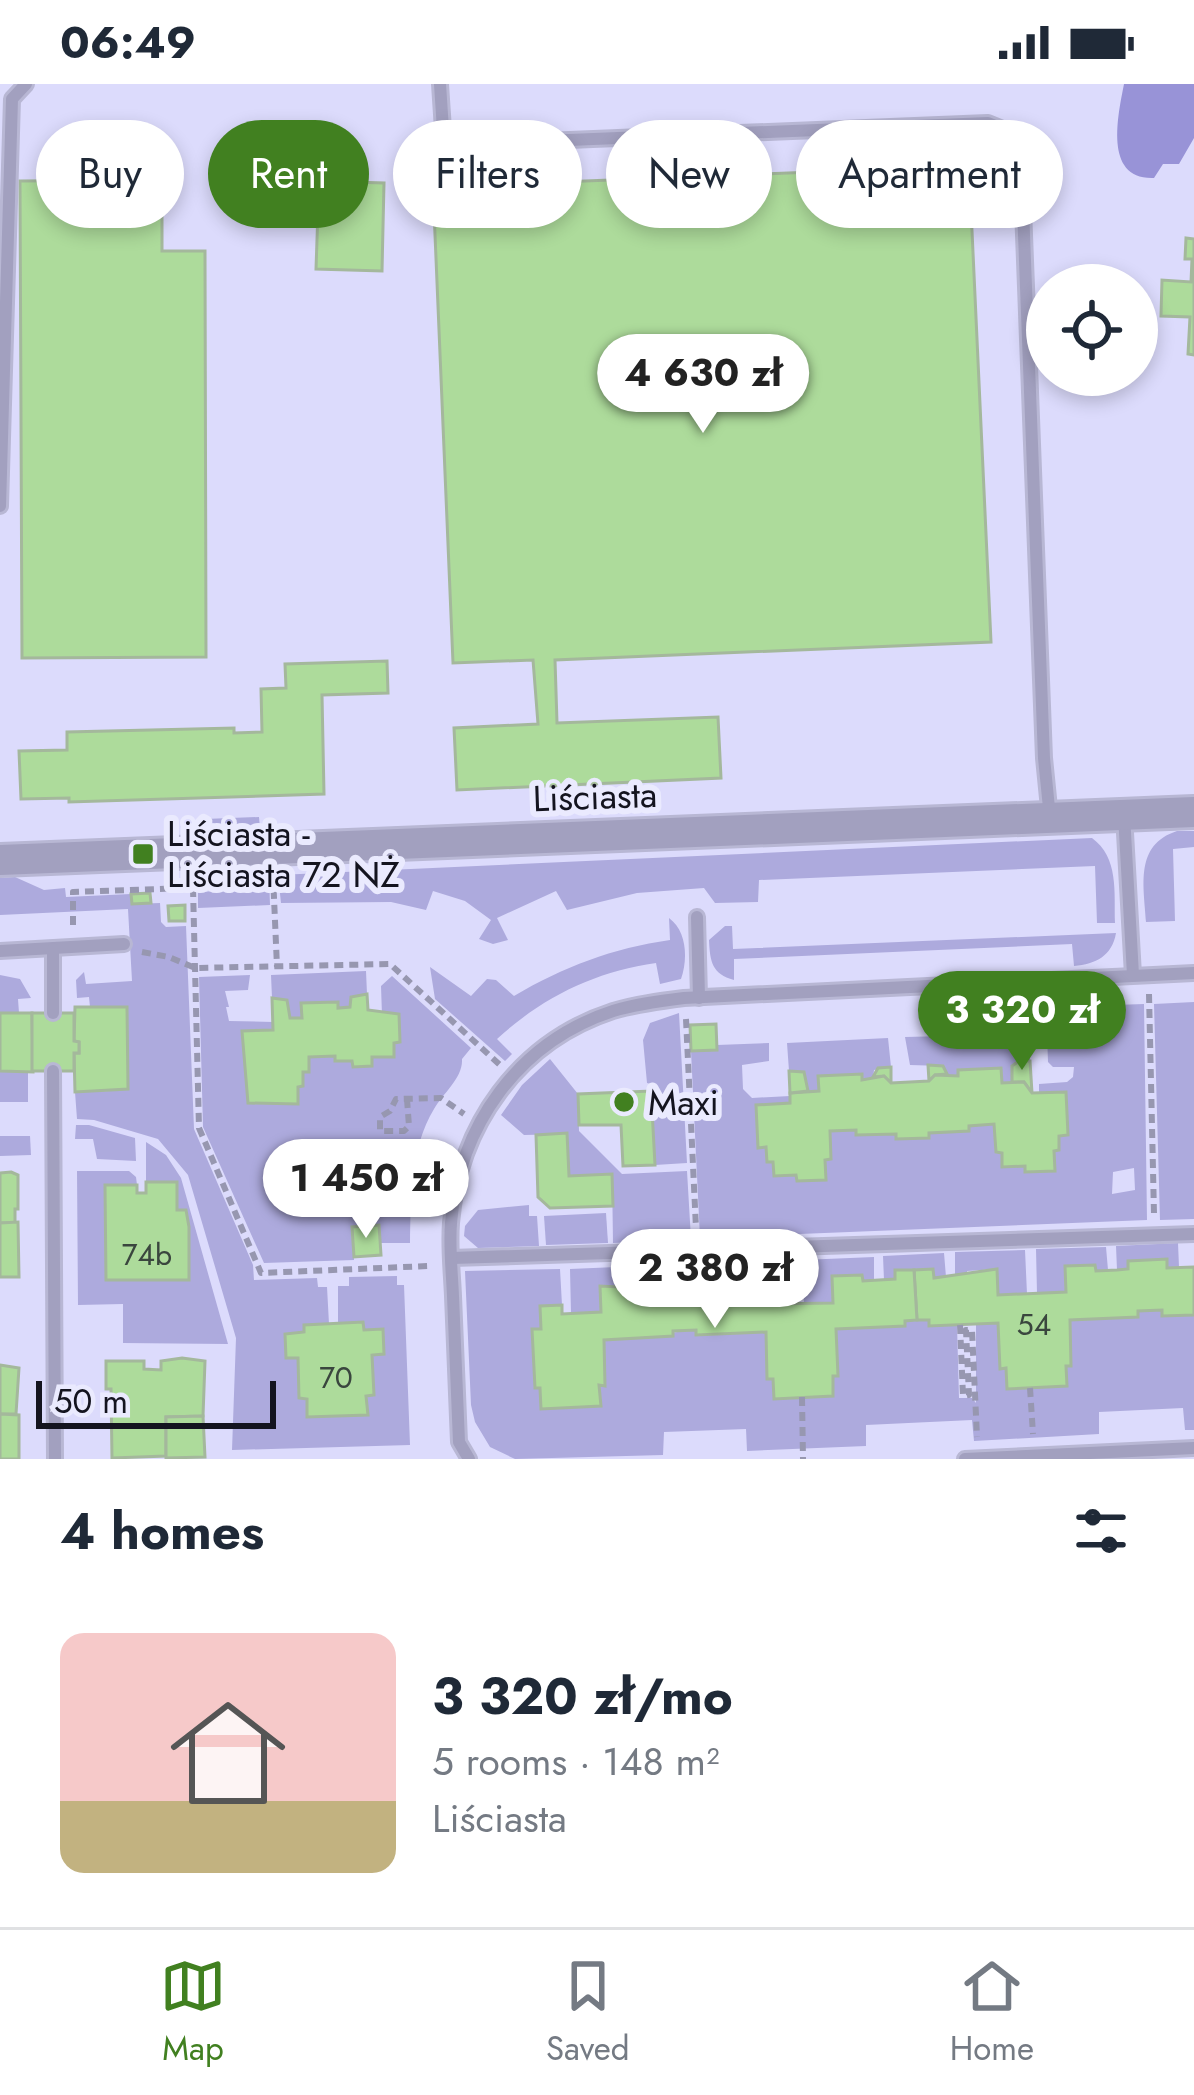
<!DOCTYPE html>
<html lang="en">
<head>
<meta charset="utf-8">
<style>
  body { margin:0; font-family:Jost,sans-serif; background:#f6f6f7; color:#1f2937; height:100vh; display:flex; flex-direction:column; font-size:45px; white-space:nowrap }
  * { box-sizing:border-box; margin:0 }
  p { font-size:39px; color:#747a83 }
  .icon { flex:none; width:66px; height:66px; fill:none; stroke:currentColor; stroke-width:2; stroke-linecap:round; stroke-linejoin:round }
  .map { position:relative; height:1375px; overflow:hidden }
  .panel { display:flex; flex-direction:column; background:#fff; flex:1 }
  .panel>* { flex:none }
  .guide { position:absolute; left:36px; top:36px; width:1122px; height:108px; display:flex; gap:24px }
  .buttons { position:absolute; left:1026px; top:180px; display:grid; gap:24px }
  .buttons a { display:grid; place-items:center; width:132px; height:132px; border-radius:50%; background:#fff; box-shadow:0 6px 18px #0003; font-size:60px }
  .scale { position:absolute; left:36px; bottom:30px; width:240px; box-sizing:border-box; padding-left:12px; border:6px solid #14141f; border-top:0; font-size:33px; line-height:42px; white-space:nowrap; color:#14141f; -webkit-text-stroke:9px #eaeafe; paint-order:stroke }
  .price { position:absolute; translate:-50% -102px; padding:0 27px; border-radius:42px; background:#fff; color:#222; font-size:39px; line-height:78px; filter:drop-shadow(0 3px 6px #0008) }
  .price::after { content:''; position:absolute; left:50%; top:72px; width:36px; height:27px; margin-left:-18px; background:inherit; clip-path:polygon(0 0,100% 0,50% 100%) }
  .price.on { background:#418020; color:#fff }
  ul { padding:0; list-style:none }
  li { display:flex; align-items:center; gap:36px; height:300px; padding:0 60px }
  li+li { border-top:3px solid #e0e1e3 }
  li span { display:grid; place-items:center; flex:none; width:336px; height:240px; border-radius:24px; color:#555 }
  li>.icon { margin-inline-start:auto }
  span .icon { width:144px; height:144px; fill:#fffc; stroke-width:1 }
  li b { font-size:51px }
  h2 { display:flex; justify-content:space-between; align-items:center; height:144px; padding:0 60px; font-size:51px }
  .chip { padding:0 42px; border-radius:54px; background:#fff; box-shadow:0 6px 18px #0003; font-size:42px; line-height:108px }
  .chip.on { background:#418020; color:#fff }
  .status { display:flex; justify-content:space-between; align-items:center; height:84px; padding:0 60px; background:#fff; direction:ltr }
  .status svg { height:33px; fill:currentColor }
  .dock { display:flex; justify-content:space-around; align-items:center; height:168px; border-top:3px solid #e0e1e3; background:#fff; font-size:33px; color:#747a83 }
  .dock a { display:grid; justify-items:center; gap:6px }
  .dock .on { color:#418020 }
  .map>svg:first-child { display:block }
  .green { fill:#adaadd; fill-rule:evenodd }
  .water { fill:#9893d7 }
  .building { fill:#addb9b; stroke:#a4b89c; stroke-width:3 }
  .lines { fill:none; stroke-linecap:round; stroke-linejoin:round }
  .service-casing { stroke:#b8b7d4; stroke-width:18 }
  .tertiary-casing { stroke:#b8b7d4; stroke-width:36 }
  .path { stroke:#9797b0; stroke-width:6; stroke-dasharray:9 6; stroke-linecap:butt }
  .service { stroke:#a2a0bf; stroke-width:12 }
  .tertiary { stroke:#a2a0bf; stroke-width:30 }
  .poi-dot { fill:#418020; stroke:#eaeafe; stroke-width:4.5 }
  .labels { text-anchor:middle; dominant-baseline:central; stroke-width:12; stroke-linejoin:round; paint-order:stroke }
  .number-label { font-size:30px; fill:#3a463e }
  .street-label { font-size:36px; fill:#14141f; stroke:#eaeafe }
  .poi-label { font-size:36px; fill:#14141f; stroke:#eaeafe; text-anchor:start }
</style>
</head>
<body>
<div class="status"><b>06:49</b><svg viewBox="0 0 49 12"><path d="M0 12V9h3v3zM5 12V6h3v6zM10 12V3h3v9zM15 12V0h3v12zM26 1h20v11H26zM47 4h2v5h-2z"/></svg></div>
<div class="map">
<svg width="1194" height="1375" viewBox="0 0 1194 1375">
  <rect width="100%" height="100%" fill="#dcdbfc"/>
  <!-- green -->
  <g class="green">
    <polygon points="259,733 260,745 227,746 205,735"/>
    <path d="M1177,747H1194V763L1173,765L1175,837L1146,838C1144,802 1134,761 1177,747Z"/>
    <path d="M1092,754C1119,774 1114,808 1115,839H1097L1095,782L759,796L758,818L715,819L704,804L637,809L567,826L556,807L497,834L508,856L493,860L479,855L491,836L465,817L433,807L426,826L391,818L281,819L278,791Z"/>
    <polygon points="258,792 269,792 270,821 198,824 198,809 232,804"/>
    <polygon points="15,793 44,806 65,804 66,813 131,810 132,820 160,819 161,838 166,843 186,842 194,1045 253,1181 254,1196 317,1194 318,1203 327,1203 329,1240 304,1241 304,1248 285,1250 286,1274 298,1274 299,1314 307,1315 308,1333 367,1330 366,1312 374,1310 372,1271 382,1245 364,1246 362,1238 338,1239 338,1202 349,1202 349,1193 397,1192 397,1201 404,1201 410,1361 232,1366 236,1254 188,1091 158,1055 94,1036 77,1035 75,1008 110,1007 127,924 90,923 89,913 77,914 76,896 84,888 86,900 132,897 128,825 0,831 0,794"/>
    <path d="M669,834C687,847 688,875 681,895L660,900L656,879C594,888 543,913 497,955L512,970L505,977L435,915L430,883L471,912L487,895L496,896L514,912C563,883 613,864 670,856Z"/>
    <path d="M725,842H732L733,865L1116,849C1112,872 1096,880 1074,882L1072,860L734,875V896C712,890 710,878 709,856Z"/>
    <polygon points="366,887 367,910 351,913 350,923 338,924 338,919 301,920 302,934 290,934 287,916 272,914 271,891"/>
    <polygon points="0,891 20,895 31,914 18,915 19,929 0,929"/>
    <path d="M250,891L248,906L225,907L229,923H226L229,937L273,938V946L242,948L248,1019L298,1020V1003L309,973L335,972L336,977H352L354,983L372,982V973H394V959L382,931L381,902L392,892L471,964L462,975C463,994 443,1009 434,1025C410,1065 411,1113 410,1159H380L379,1141L353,1143L354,1176L264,1179L203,1043L199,893Z"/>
    <polygon points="1194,918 1194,1135 1160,1136 1154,920"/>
    <path d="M1144,920L1147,1136L700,1154L691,967L717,966V961L769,959V977L742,981L743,1005L752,1014L790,1012V1019L756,1022L758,1063H766L767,1077L773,1078L774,1092L796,1091L798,1097L826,1096L825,1076L831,1075L830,1047L856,1046V1051L896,1050L897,1055L928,1054L929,1049L968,1047L969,1042L994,1040L996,1068L1002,1069L1003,1083L1025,1082L1026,1088L1054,1087V1067L1059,1066V1052L1068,1051L1065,1008L1039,1009V1000L1067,998L1073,993L1074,983H1053L1048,978L1047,949L1114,947L1115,921ZM1134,1084L1135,1106L1112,1110L1113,1088Z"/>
    <polygon points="679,929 687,1079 655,1081 651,1000 647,999 643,956 650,939"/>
    <polygon points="1029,950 1030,977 1019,977 1013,982 1012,998 1002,999 1001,984 959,986 958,992 947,993 943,982 910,981 905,953"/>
    <polygon points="888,954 891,983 874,986 873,996 862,996 861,990 819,992 819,1007 808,1007 804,988 789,987 787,959"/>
    <polygon points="550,975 578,1010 579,1047 622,1090 687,1087 691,1155 613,1159 612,1090 569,1092 567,1050 524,1051 501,1031 522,1001"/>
    <polygon points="28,987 28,1018 0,1018 0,988"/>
    <polygon points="76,1041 89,1041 135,1054 136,1077 97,1075 93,1055 75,1055"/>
    <polygon points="0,1052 30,1052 31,1071 0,1072"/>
    <polygon points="146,1058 166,1071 181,1094 228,1260 123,1259 123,1220 78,1221 77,1087 129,1087 136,1093 137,1101 105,1102 106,1196 189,1195 189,1144 177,1126 177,1099 146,1098"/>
    <polygon points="529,1121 529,1132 537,1132 539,1162 478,1164 464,1152 465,1142 478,1126"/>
    <polygon points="606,1129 608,1159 546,1161 544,1132"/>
    <polygon points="1178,1159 1179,1183 1167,1184 1166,1175 1129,1177 1128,1185 1117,1186 1116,1162"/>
    <polygon points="1106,1163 1108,1186 1096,1187 1095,1181 1065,1182 1066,1208 1037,1209 1036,1165"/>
    <polygon points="1025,1166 1027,1210 998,1211 996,1185 967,1187 967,1192 955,1192 955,1168"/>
    <polygon points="944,1169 946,1193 934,1194 933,1185 896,1186 895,1195 884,1196 883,1172"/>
    <polygon points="874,1173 874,1196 863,1197 861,1191 833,1192 833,1219 804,1220 802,1176"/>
    <polygon points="793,1176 794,1220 765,1220 764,1195 735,1196 734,1202 721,1202 721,1179"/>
    <polygon points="712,1180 713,1203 701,1203 700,1194 664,1197 663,1205 651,1206 650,1182"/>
    <polygon points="640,1182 642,1206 631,1206 629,1201 600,1202 601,1228 571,1229 570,1185"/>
    <polygon points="560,1185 562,1221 540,1222 541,1245 532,1246 535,1304 600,1322 599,1301 605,1301 604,1256 696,1246 697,1251 766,1248 767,1294 832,1312 833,1292 838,1291 836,1245 905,1242 905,1237 929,1236 930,1242 957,1241 959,1314 972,1314 976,1319 976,1240 998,1239 1001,1285 1006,1284 1007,1304 1066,1302 1066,1282 1071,1281 1070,1236 1138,1233 1138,1227 1162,1226 1163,1232 1194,1231 1194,1346 1185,1346 1183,1324 1099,1328 1099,1350 974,1357 972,1336 866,1341 866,1362 747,1367 746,1345 664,1348 663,1371 515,1375 490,1363 475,1338 471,1321 465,1187"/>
  </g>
  <!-- water -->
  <path class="water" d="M1124,0H1194V54L1179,80H1163L1154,94C1103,96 1118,31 1124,0Z"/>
  <!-- building -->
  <g class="building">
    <polygon points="969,82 991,558 555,576 557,639 718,633 721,694 457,706 454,644 538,640 533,576 453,579 433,103"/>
    <polygon points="162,96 162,167 205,167 206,573 22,574 20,97"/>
    <polygon points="319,97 384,99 382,187 316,185"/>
    <polygon points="1186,154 1194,155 1194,271 1188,270 1190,233 1161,232 1162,196 1191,198 1192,175 1185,175"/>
    <polygon points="387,577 388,609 322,611 324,710 69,718 69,714 21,715 19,667 67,666 67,648 234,644 234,649 262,648 261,605 286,604 285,580"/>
    <polygon points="150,809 151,819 132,820 131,810"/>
    <polygon points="185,821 185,837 169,837 168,822"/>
    <polygon points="367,910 368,926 399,930 400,958 394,959 394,973 372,973 372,982 353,983 352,977 335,977 335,972 309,973 309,988 303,988 303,1002 298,1003 298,1020 248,1019 242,947 273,946 272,914 287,916 290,934 302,934 301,919 338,918 338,924 350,923 351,913"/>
    <polygon points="1115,921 1115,947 1089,948 1089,922"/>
    <polygon points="75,923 127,923 128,1005 75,1008 74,969 79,969 79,958 74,957"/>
    <polygon points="0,929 32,929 33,988 0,987"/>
    <polygon points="32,929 74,929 74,957 79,958 79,969 74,969 74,987 32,987"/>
    <polygon points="716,940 717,966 691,967 690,941"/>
    <polygon points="1019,977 1030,977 1032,1009 1024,998 1012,998 1012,982"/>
    <polygon points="928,981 943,982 947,990 935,991 929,997"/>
    <polygon points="891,983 891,999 884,992 873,993 878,984"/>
    <polygon points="1001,984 1002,999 1024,998 1032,1009 1066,1008 1068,1051 1059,1052 1059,1066 1054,1067 1055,1087 1025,1088 1025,1082 1002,1083 1002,1069 996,1068 994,1040 969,1042 969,1047 929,1049 929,1054 896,1055 896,1050 856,1051 856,1046 830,1047 831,1075 825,1076 826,1096 797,1097 796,1091 774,1092 773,1078 767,1078 766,1063 758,1064 756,1021 790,1019 790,1009 819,1007 818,992 862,990 862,996 884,992 891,999 929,997 935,991 958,992 958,986"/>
    <polygon points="789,987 804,988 808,1007 790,1009"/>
    <polygon points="651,1007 655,1081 623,1082 621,1041 579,1041 578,1010"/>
    <polygon points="567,1049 569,1092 612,1090 613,1122 550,1124 538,1113 536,1051"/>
    <polygon points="11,1088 18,1091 18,1125 15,1125 15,1139 0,1139 0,1089"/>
    <polygon points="146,1098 177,1098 177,1126 186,1126 189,1143 189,1196 106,1196 105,1101 137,1101 137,1109 146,1109"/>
    <polygon points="18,1138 19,1193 0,1193 0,1139"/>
    <polygon points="379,1141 381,1171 354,1173 352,1143"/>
    <polygon points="1167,1175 1167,1184 1194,1183 1194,1231 1162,1232 1162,1226 1138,1227 1138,1233 1070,1236 1071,1282 1066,1282 1067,1302 1007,1305 1006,1284 1000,1285 998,1239 929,1242 929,1236 917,1236 914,1186 933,1185 934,1194 997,1185 998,1211 1066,1208 1065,1182 1095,1181 1096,1187 1117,1186 1128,1185 1128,1177"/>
    <polygon points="895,1186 914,1186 917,1236 905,1237 905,1242 836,1245 838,1292 833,1292 833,1312 774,1315 773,1295 767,1295 766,1248 696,1251 696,1246 673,1247 673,1252 604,1256 605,1302 599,1301 601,1322 541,1325 540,1304 535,1304 532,1245 541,1245 540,1222 562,1221 562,1230 601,1228 600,1202 663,1205 663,1197 701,1194 701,1203 734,1202 734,1196 764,1195 765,1220 833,1219 832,1192 862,1191 863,1197 895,1195"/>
    <polygon points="363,1238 364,1246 383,1245 384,1270 372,1271 374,1311 366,1312 368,1331 307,1333 307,1315 299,1314 298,1274 286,1274 285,1250 304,1248 304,1241"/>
    <polygon points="182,1274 205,1277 203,1332 166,1333 166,1372 112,1374 111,1305 106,1305 106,1277 144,1277 144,1285 161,1286 161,1277"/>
    <polygon points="0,1281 19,1284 16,1330 0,1330"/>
    <polygon points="0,1330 19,1331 19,1375 0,1375"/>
    <polygon points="203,1332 205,1373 166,1374 166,1333"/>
  </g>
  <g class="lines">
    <defs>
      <g id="service">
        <polyline points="440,0 444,61 988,39 1010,48 1021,72 1044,674 1050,734"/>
        <polyline points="0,422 12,15 26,0"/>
        <polyline points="1124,731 1133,891"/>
        <polyline points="697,833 699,914"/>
        <polyline points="0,867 124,860"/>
        <polyline points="53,929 53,865"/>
        <polyline points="53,987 55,1375"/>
        <polyline points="452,1174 1194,1150"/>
        <path d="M469,1375L459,1358C457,1309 455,1261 453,1212C452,1188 449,1163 451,1139C459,1042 518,958 613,927C636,920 660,917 684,914L1194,889"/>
        <polyline points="965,1375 1194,1364"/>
      </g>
      <polyline id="tertiary" points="0,776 1194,728"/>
    </defs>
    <!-- service casing -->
    <use href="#service" class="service-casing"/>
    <!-- tertiary casing -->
    <use href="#tertiary" class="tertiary-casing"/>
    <!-- path -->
    <g class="path">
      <polyline points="273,791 277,883"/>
      <polyline points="193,804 199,1044 261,1189 429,1182"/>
      <polyline points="73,841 73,808 215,803 230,799"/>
      <polyline points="142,868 169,873 195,884 390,880 500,981"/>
      <polyline points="1149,910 1154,1130"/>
      <polyline points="686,935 696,1144"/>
      <polyline points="407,1015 409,1042 404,1047 380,1047 380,1033 390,1027 396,1015 441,1014 464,1030"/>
      <polyline points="960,1241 963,1312 969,1311 966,1246 972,1246 977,1353"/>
      <polyline points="1030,1304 1033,1350"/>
      <polyline points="802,1313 803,1375"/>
    </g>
    <!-- service -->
    <use href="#service" class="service"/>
    <!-- tertiary -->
    <use href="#tertiary" class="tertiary"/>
  </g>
  <!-- markers -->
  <g class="poi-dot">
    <rect x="131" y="758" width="24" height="24" rx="6"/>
    <circle cx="624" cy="1018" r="12"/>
  </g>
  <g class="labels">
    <!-- number labels -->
    <g class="number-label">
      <text x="147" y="1170">74b</text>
      <text x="1034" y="1240">54</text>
      <text x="336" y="1293">70</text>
    </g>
    <!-- street labels -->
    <g class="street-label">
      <text transform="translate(595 712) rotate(-2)">Liściasta</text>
    </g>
    <!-- poi labels -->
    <g class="poi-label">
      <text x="167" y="749">Liściasta -<tspan x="167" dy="41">Liściasta 72 NŻ</tspan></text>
      <text x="648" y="1018">Maxi</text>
    </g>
  </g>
</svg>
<div class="buttons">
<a><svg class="icon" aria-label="locate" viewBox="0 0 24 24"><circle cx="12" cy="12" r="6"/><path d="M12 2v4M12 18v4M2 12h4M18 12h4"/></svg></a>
</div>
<div class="scale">50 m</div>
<b class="price" style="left:703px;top:352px">4 630 zł</b>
<b class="price on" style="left:1022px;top:989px">3 320 zł</b>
<b class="price" style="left:366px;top:1157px">1 450 zł</b>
<b class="price" style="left:715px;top:1247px">2 380 zł</b>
<div class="guide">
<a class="chip">Buy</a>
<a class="chip on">Rent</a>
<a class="chip">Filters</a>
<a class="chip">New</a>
<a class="chip">Apartment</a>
</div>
</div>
<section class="panel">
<h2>4 homes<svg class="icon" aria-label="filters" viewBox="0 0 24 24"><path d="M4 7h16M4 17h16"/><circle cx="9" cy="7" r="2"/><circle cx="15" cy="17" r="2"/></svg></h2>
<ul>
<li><span style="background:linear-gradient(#f6c9c9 70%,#c2b280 0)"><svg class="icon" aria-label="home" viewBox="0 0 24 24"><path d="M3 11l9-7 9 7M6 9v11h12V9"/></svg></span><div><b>3 320 zł/mo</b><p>5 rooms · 148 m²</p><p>Liściasta</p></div></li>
</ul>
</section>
<nav class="dock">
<a class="on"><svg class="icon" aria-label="map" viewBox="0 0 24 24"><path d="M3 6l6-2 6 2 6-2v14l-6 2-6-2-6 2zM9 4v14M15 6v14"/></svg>Map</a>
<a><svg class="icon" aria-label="saved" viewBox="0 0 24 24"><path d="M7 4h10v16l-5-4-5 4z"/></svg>Saved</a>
<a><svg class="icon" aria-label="home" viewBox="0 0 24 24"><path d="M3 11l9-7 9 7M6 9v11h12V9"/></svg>Home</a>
</nav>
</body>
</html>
